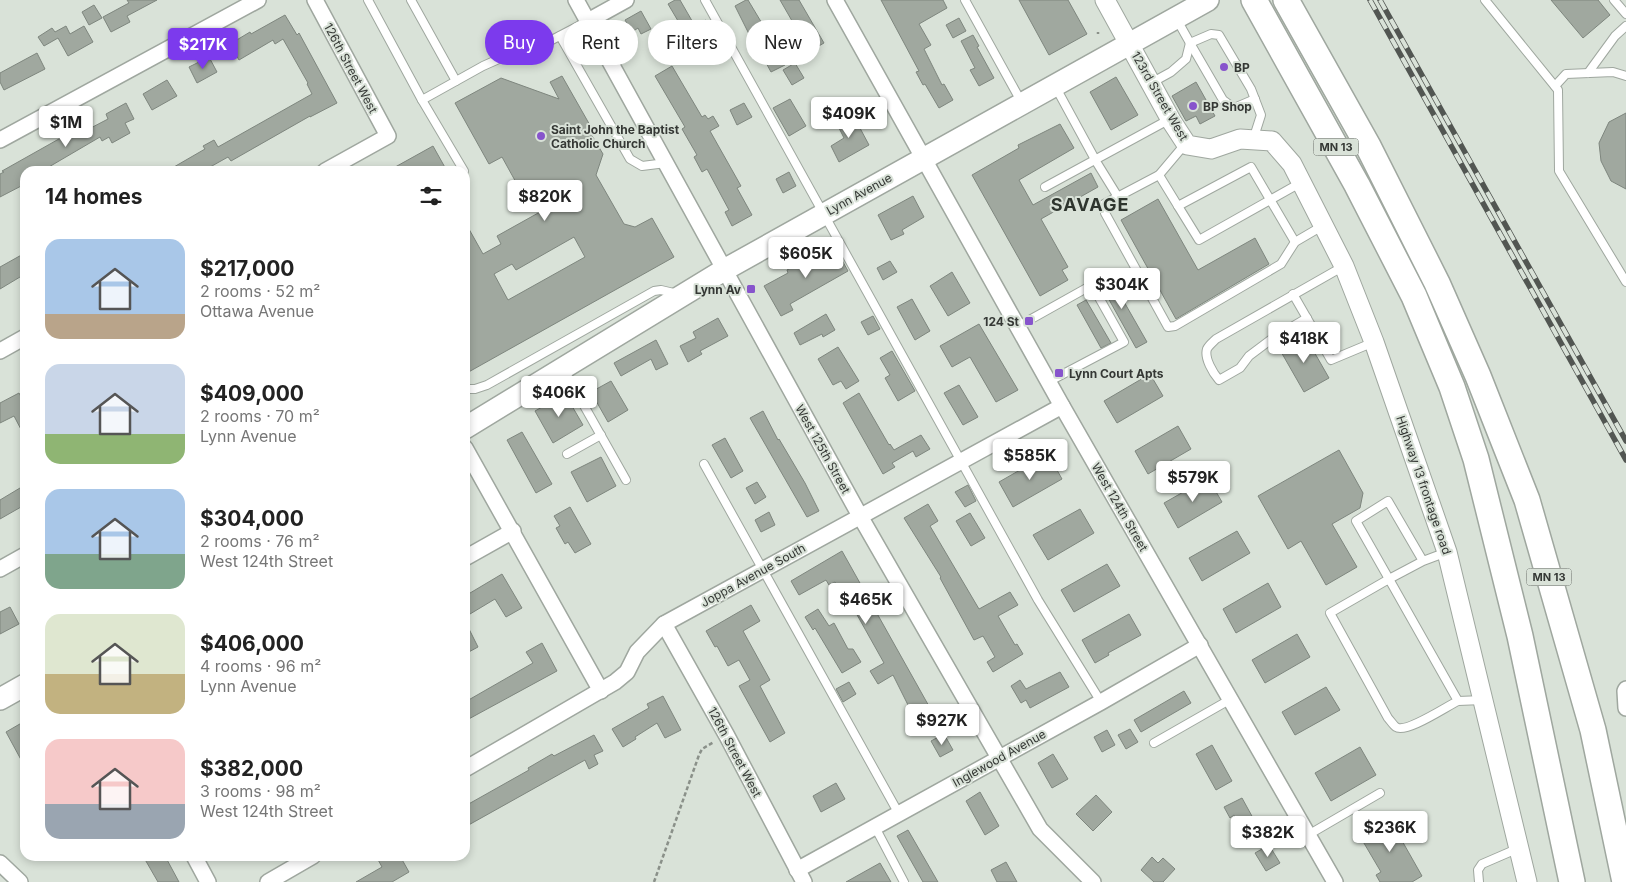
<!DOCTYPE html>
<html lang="en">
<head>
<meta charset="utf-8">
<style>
  body { margin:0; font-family:Inter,sans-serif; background:#f6f6f6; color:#222; height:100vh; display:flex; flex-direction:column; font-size:19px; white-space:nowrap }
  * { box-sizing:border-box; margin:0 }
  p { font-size:16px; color:#767676 }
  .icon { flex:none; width:28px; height:28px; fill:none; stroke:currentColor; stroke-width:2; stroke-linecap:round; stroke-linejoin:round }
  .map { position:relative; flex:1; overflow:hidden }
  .side { position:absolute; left:20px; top:166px; width:450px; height:695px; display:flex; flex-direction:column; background:#fff; border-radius:15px; box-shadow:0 2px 8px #0003 }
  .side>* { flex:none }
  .hud { position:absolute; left:485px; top:20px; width:475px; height:45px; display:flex; gap:10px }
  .price { position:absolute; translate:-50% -42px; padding:0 11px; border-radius:5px; background:#fff; color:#222; font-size:16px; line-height:32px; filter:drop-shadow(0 1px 2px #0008) }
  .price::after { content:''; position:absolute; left:50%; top:30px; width:15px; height:11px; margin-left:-8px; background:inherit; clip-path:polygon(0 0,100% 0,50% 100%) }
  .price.active { background:#7c3aed; color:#fff }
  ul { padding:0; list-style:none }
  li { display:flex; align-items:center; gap:15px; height:125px; padding:0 25px }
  li span { display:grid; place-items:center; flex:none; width:140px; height:100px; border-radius:15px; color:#555 }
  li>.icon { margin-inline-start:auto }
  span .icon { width:60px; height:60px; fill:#fffc; stroke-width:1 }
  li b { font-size:21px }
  h2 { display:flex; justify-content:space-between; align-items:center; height:60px; padding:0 25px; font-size:21px }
  .chip { padding:0 18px; border-radius:22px; background:#fff; box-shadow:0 2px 8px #0003; font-size:18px; line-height:45px }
  .chip.active { background:#7c3aed; color:#fff }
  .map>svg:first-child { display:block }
  .building { fill:#a0a89f; stroke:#7e867e; fill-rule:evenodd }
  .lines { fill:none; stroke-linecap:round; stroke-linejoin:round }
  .service-casing { stroke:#9fa79f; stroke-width:10 }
  .minor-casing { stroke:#9fa79f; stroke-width:18 }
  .tertiary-casing { stroke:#9fa79f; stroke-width:21 }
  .secondary-casing { stroke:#9fa79f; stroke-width:24 }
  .trunk-casing { stroke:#9fa79f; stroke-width:28 }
  .path { stroke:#8a9089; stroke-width:2.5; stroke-dasharray:4 2.5; stroke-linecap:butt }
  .service { stroke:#fff; stroke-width:8 }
  .minor { stroke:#fff; stroke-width:15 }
  .tertiary { stroke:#fff; stroke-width:19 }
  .secondary { stroke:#fff; stroke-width:21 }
  .trunk { stroke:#fff; stroke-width:25 }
  .rail-casing { stroke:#525652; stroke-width:5.5 }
  .rail { stroke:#d9e2d8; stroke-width:4; stroke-dasharray:11; stroke-linecap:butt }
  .poi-dot { fill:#8754cc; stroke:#d9e2d8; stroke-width:2 }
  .labels { text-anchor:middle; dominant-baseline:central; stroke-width:4; stroke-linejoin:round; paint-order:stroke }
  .shield { fill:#d9e2d8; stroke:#666b66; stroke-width:1 }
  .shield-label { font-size:11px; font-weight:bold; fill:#353835 }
  .poi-label { font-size:12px; font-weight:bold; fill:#353835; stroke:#d9e2d8; text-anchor:start }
  .street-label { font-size:12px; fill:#353835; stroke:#d9e2d8 }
  .district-label { font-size:18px; font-weight:bold; letter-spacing:1px; fill:#2e352e; stroke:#d9e2d8 }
</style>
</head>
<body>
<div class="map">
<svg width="1626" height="882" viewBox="0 0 1626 882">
  <rect width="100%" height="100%" fill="#d9e2d8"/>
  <!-- building -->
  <g class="building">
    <polygon points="127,0 157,0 127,16 130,22 111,32 103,17 129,3"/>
    <polygon points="675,0 680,0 695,26 706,20 715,36 694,48 668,4"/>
    <polygon points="746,0 748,0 766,30 751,38 735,6"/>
    <polygon points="780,0 799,0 824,43 803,55 793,37 799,33"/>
    <polygon points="881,0 943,0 947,8 919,24 931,45 924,49 942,85 944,84 953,100 939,108 925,84 923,85 916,72 919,71"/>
    <polygon points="1019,0 1068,0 1087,34 1049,55"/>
    <polygon points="1551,0 1598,0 1610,15 1583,38"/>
    <polygon points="94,5 102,18 89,25 82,12"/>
    <polygon points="641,11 651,29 641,34 638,28 632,32 625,20"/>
    <polygon points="285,15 297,35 299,33 337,103 310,117 310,116 231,161 228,157 203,171 167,171 205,149 203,146 214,140 218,147 312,94 307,84 308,83 283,39 275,44 273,40 239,60 230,44 250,32 251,34"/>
    <polygon points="959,18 966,31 953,38 946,25"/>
    <polygon points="66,26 70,34 84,26 93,42 68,56 58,38 44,46 38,37 52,28 55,32"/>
    <polygon points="973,35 979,46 977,47 994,78 979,86 970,70 975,68 961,41"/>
    <polygon points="778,52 785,65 771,72 764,59"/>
    <polygon points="37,53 45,69 4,90 0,82 0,73"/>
    <polygon points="209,57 217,72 197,83 189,67"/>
    <polygon points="795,63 804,78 792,85 783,70"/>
    <polygon points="672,66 702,117 705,115 708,119 713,116 719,126 710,131 741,186 737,188 752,215 732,226 725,212 729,210 707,169 702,172 694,157 697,155 682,129 685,127 655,76"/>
    <path d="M562,76L591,127L588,129L603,154L596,175L624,224L635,227L652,218L674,257L465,374V222L483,254L501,244L497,236L540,212L528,192L523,195L502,157L489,164L455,103L501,78L559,99L550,82ZM574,237L585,257L508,300L494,274L512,264L516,270Z"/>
    <polygon points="1116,77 1138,115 1111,130 1090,92"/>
    <polygon points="167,80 177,96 152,110 143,94"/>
    <polygon points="1196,82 1215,116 1200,124 1196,116 1186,121 1172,96"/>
    <polygon points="790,99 806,126 789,136 773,108"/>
    <polygon points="126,103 134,119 125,123 130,133 112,143 109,137 102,141 100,137 42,171 25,171 25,184 0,197 0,174 4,172 2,171 82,126 85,131 108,119 106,114"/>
    <polygon points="744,103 752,117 737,125 730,110"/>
    <polygon points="1626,113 1626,189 1611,181 1601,161 1599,143 1609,122"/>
    <polygon points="853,115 869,145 839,162 831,146 844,138 837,124"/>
    <polygon points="1060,124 1074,148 1019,180 1033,205 1091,173 1098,187 1041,219 1068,267 1062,270 1068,280 1040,296 972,175 1019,148 1018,145"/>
    <polygon points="433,146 447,171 388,171"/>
    <polygon points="789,172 796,186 783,193 776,179"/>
    <polygon points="913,196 924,217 902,230 904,234 891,240 878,215"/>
    <polygon points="1158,199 1198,270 1255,238 1269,264 1176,319 1121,220"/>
    <polygon points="833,244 848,271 790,304 793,310 781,316 764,286 788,273 787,270"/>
    <polygon points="25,253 25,274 0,289 0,267"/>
    <polygon points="890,261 897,272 883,280 877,268"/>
    <polygon points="952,272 970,303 948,316 930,286"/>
    <polygon points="1107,272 1147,342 1136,348 1097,278"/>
    <polygon points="912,299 930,331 915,340 897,307"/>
    <polygon points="1086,300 1111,343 1101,348 1077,305"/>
    <polygon points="826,314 835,330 823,337 822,334 800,345 794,333"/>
    <polygon points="873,316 880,329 868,335 861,322"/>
    <polygon points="718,318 728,336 700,351 702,354 688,362 680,346 696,338 693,332"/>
    <polygon points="979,324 1018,390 996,402 970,357 952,367 940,346"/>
    <polygon points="1305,336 1329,378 1304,392 1280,350"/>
    <polygon points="656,340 668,364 656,370 651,359 621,376 614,363"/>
    <polygon points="838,347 859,381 846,389 841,381 833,385 818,359"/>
    <polygon points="892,351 915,391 898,401 885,378 890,375 880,358"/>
    <polygon points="1150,374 1163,396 1117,423 1104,401"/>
    <polygon points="611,381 628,410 608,422 591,392"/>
    <polygon points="959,385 978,417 963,425 944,393"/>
    <polygon points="19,393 25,404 25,437 14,416 0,423 0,403"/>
    <polygon points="859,393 889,445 890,444 894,450 921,435 930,449 916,457 913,451 892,463 895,467 883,474 843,403"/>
    <polygon points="565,394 583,425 553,443 535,411"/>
    <polygon points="763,411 778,440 779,439 805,483 819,511 807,517 750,418"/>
    <polygon points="1178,426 1191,449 1148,474 1135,451"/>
    <polygon points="522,432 552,484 536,493 507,440"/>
    <polygon points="725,438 743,471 731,478 712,445"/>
    <polygon points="1339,450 1363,493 1360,508 1332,524 1357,567 1326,585 1301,541 1288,549 1258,496"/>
    <polygon points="1048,454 1062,479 1013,507 999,482"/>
    <polygon points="601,457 616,486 587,502 571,472"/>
    <polygon points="1208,478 1222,502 1178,528 1164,503"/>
    <polygon points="757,482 766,497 755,504 746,488"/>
    <polygon points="25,485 25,513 21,507 0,519 0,500"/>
    <polygon points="968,485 976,501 965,507 955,492"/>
    <polygon points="928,504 938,521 930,526 979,609 1010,592 1018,605 998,616 1015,645 1017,644 1023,654 993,672 987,662 995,657 983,636 974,640 940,578 941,577 904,518"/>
    <polygon points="570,507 591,544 575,553 568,542 565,544 556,528 560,526 554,516"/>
    <polygon points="1080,509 1094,533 1048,560 1033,535"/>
    <polygon points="769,512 775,525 761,532 755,520"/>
    <polygon points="970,513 985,538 971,546 956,521"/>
    <polygon points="1237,531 1250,553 1202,581 1189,558"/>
    <polygon points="842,551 930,708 914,717 893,675 878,684 870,671 884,663 851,604 849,605 835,582 829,585 826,580 799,595 791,581"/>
    <polygon points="1107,564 1120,586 1074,612 1061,590"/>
    <polygon points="502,574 522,608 506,617 495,599 465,617 465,596"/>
    <polygon points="1268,583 1281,607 1236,633 1223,609"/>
    <polygon points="751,605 760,621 743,631 770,680 760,686 785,733 770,742 739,686 750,680 739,660 728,666 717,646 715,647 706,631"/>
    <polygon points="10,607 19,624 0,634 0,612"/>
    <polygon points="818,609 829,626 834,623 848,649 853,649 861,662 842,673 815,628 813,630 805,617"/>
    <polygon points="1129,614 1141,635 1108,653 1109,655 1095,663 1082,640"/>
    <polygon points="465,621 478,647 465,654"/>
    <polygon points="1297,634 1310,657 1265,683 1252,660"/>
    <polygon points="542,643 557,671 465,721 465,702 533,663 526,652"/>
    <polygon points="1060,672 1069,687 1030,708 1026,700 1021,703 1011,686 1020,680 1026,689"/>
    <polygon points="849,682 856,694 843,702 836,689"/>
    <polygon points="1326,687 1340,710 1295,735 1282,712"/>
    <polygon points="1184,691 1191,703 1141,732 1134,720"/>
    <polygon points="663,696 681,730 665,738 657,723 635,737 636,739 623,747 612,729 649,708 647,704"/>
    <polygon points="25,721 25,767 6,732"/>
    <polygon points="1130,729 1138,742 1126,749 1118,735"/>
    <polygon points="1107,730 1115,745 1102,752 1094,737"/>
    <polygon points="944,734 953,750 940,757 931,741"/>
    <polygon points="594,735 603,751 594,755 598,764 589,769 585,760 465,827 465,806 529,770 528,768 552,754 554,756"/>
    <polygon points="1212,745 1232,781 1216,790 1196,754"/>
    <polygon points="1360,747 1376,775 1331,801 1315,773"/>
    <polygon points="1053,754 1068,779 1052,788 1038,763"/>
    <polygon points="836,783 845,799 821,812 813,796"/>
    <polygon points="980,792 999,826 985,835 966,801"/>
    <polygon points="1096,795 1112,812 1093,831 1076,814"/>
    <polygon points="1242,798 1253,818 1239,825 1234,815 1230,818 1224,807"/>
    <polygon points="1388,816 1422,876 1412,882 1380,882 1376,875 1381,872 1358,833"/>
    <polygon points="908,830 938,882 923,882 897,836"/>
    <polygon points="1269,845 1280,863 1266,871 1255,853"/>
    <polygon points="143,856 165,856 179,882 158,882"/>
    <polygon points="376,856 400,856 409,872 392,882 356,882 382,867"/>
    <polygon points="1152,857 1158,863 1163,858 1175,869 1163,882 1154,882 1141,870"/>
    <polygon points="1006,862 1017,882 997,882 991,870"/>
    <polygon points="880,863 891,882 846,882"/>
  </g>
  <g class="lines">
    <defs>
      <g id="service">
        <polyline points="368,0 422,100 464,171"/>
        <polyline points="411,0 456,81"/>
        <polyline points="705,0 1038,600 1101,702"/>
        <polyline points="965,0 1022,103"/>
        <polyline points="1485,0 1558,90 1559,171 1626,282"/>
        <polyline points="1614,0 1626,14"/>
        <polyline points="1176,18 1190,43 1211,34 1219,35 1251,89 1261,115 1253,140"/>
        <polyline points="560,36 630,159 642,166 666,163"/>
        <polyline points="1190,43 1223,100 1234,108 1255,99"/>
        <polyline points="1588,73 1615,36 1626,26"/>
        <polyline points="1151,83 1171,72 1186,59 1190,43"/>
        <polyline points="1055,86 1097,163 1118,197"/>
        <polyline points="1555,86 1566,74 1613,72 1626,76"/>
        <polyline points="422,100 483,66 501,58 527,53 588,21"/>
        <polyline points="1186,143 1159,175 1104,204 1105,213 1168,327 1175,326 1281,264 1295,242 1324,225"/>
        <polyline points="1159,175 1178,206 1251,167 1295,242"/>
        <polyline points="1045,187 1170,119"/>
        <polyline points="1178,206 1199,240 1302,182"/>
        <polyline points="1293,294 1331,360 1374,342"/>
        <path d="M1307,318L1273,338L1249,356L1240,368L1219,380C1213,373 1204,358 1207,349C1209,345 1213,342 1216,339L1344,266"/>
        <polyline points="1017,327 1092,285 1124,342 1048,382"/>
        <polyline points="564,370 626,480"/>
        <polyline points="465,389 475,389 487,385 654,291 661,290 678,294"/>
        <polyline points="567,454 601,435"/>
        <polyline points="704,464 899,814"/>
        <polyline points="1423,561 1388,501 1356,521 1389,579 1423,561 1447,552"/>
        <path d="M1458,701C1447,706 1406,734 1396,727C1393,725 1390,720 1388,718L1330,613L1389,579L1458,701L1483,700"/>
        <polyline points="1154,743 1231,699"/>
        <polyline points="875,827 904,882"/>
        <polyline points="1308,835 1380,793"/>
        <polyline points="1479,882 1478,870 1482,864 1519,848"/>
      </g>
      <g id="minor">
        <polyline points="315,0 388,136 325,171"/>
        <polyline points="576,0 860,516 1040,829 1093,882"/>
        <polyline points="835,0 1062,406 1335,882"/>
        <polyline points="588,21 626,0"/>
        <polyline points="0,140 258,0"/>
        <polyline points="0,351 25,337"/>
        <polyline points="465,448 601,691"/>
        <polyline points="465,558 513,531"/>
        <polyline points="0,569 25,555"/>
        <polyline points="664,624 727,736 804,882"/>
        <polyline points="1626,689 1625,691 1626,708"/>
        <polyline points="465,769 615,682 627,672 637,652 664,624 1062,406"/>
        <polyline points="194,856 208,882"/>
        <polyline points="0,863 20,882"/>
        <polyline points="797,870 1101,702 1200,645"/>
        <polyline points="268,882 313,856"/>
      </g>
      <polyline id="tertiary" points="1105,0 1172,122 1187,145 1211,149 1240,139 1272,141 1292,164 1344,266 1374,342 1447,552 1527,882"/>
      <g id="secondary">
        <polyline points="465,428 724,270 1208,0"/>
        <polyline points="0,699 25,685"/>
      </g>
      <g id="trunk">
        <polyline points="1254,0 1357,185 1414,296 1452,387 1476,459 1520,636 1572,882"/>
        <polyline points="1286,0 1368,146 1437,283 1478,376 1527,500 1593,730 1625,882"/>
      </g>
    </defs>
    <!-- service casing -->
    <use href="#service" class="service-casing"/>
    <!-- minor casing -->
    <use href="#minor" class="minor-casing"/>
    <!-- tertiary casing -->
    <use href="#tertiary" class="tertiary-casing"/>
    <!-- secondary casing -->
    <use href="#secondary" class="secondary-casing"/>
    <!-- trunk casing -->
    <use href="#trunk" class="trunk-casing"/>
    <!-- path -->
    <g class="path">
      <polyline points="1098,34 1098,32"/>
      <polyline points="654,882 699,755 702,749 714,742"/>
    </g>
    <!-- service -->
    <use href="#service" class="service"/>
    <!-- minor -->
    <use href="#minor" class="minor"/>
    <!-- tertiary -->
    <use href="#tertiary" class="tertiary"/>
    <!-- secondary -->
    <use href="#secondary" class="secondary"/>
    <!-- trunk -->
    <use href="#trunk" class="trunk"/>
    <defs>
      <g id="rail">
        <polyline points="1370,0 1626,460"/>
        <polyline points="1380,0 1626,441"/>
      </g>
    </defs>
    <!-- rail casing -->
    <use href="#rail" class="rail-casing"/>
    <!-- rail -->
    <use href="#rail" class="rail"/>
  </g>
  <!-- markers -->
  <g class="poi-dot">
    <circle cx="1224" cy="67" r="5"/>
    <circle cx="1193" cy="106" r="5"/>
    <circle cx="541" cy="136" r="5"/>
    <rect x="746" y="284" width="10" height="10" rx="2.5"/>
    <rect x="1024" y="316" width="10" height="10" rx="2.5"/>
    <rect x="1054" y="368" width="10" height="10" rx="2.5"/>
  </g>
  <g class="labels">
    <!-- shield labels -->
    <g class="shield">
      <rect x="1313.5" y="138.5" width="45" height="17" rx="4"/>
      <rect x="1526.5" y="568.5" width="45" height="17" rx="4"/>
    </g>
    <g class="shield-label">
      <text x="1336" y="147">MN 13</text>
      <text x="1549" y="577">MN 13</text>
    </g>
    <!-- poi labels -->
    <g class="poi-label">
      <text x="1234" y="67">BP</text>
      <text x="1203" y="106">BP Shop</text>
      <text x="551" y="129">Saint John the Baptist<tspan x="551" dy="14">Catholic Church</tspan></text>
      <text x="741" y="289" text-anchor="end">Lynn Av</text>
      <text x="1019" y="321" text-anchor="end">124 St</text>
      <text x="1069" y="373">Lynn Court Apts</text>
    </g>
    <!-- street labels -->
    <g class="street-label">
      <text transform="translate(351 68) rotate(62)">126th Street West</text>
      <text transform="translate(1160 96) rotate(60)">123rd Street West</text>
      <text transform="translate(859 194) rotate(-29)">Lynn Avenue</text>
      <text transform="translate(823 449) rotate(61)">West 125th Street</text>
      <text transform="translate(1424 485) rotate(71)">Highway 13 frontage road</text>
      <text transform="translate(1120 507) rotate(60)">West 124th Street</text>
      <text transform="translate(753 575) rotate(-29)">Joppa Avenue South</text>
      <text transform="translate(735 752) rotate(62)">126th Street West</text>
      <text transform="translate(999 758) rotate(-29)">Inglewood Avenue</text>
    </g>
    <!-- district labels -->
    <g class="district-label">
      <text x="1090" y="204">SAVAGE</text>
    </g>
  </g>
</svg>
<b class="price active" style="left:203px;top:70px">$217K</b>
<b class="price" style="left:849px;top:139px">$409K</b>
<b class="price" style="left:66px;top:148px">$1M</b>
<b class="price" style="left:545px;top:222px">$820K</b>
<b class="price" style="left:806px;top:279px">$605K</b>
<b class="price" style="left:1122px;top:310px">$304K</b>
<b class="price" style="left:1304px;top:364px">$418K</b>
<b class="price" style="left:559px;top:418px">$406K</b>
<b class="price" style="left:1030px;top:481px">$585K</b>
<b class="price" style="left:1193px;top:503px">$579K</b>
<b class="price" style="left:866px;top:625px">$465K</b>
<b class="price" style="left:942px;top:746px">$927K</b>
<b class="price" style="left:1390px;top:853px">$236K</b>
<b class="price" style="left:1268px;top:858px">$382K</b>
<div class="hud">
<a class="chip active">Buy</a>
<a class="chip">Rent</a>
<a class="chip">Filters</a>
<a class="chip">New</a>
</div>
<section class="side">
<h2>14 homes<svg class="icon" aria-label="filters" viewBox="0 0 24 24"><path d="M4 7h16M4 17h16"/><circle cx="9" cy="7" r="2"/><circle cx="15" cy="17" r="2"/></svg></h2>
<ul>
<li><span style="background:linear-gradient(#a9c7e8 75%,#b9a48a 0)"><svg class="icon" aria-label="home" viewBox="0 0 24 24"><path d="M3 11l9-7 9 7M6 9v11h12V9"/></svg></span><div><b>$217,000</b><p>2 rooms · 52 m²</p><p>Ottawa Avenue</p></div></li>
<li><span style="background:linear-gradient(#c9d6e8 70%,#8fb573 0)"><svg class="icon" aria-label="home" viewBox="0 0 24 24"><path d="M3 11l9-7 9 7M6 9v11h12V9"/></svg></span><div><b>$409,000</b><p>2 rooms · 70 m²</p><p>Lynn Avenue</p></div></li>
<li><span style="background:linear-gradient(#a9c7e8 65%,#7fa58c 0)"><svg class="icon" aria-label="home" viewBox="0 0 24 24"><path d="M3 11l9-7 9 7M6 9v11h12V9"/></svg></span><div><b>$304,000</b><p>2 rooms · 76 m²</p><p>West 124th Street</p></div></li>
<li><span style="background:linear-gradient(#dfe7d0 60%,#c2b280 0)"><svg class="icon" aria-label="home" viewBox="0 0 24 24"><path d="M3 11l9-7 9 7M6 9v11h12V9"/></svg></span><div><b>$406,000</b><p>4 rooms · 96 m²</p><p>Lynn Avenue</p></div></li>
<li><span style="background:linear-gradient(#f6c9c9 65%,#9aa5b1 0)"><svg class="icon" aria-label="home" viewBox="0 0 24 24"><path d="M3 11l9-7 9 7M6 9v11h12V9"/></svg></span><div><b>$382,000</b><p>3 rooms · 98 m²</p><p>West 124th Street</p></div></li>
</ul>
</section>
</div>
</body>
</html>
